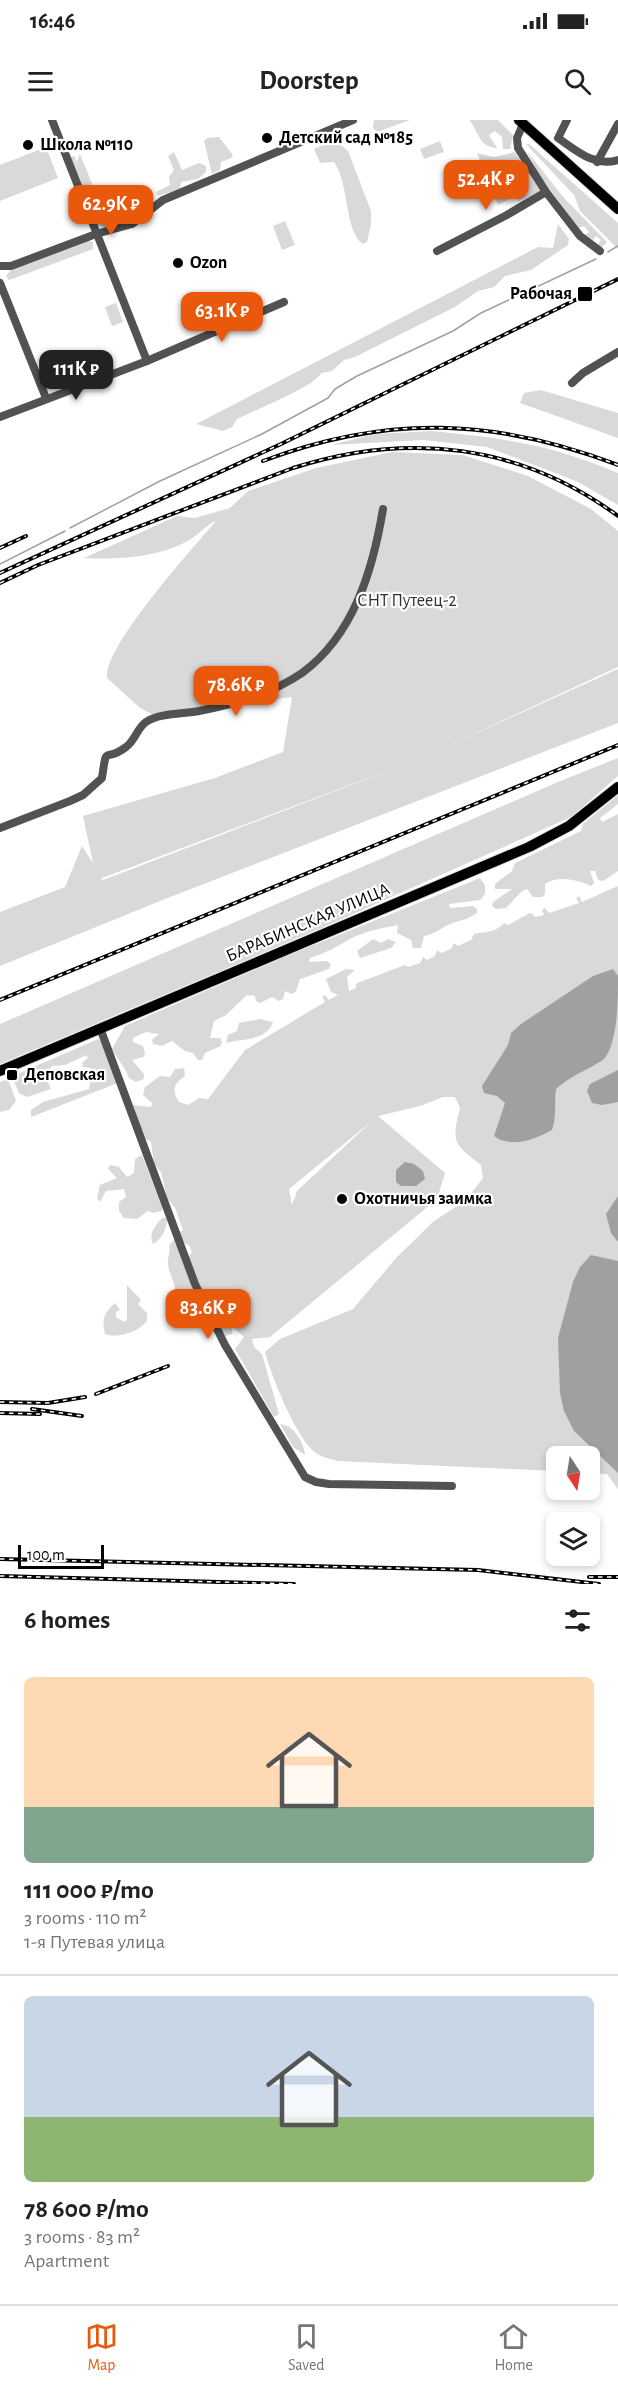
<!DOCTYPE html>
<html lang="en">
<head>
<meta charset="utf-8">
<style>
  body { margin:0; font-family:"Alegreya Sans",sans-serif; background:#f6f6f6; color:#222; height:100vh; display:flex; flex-direction:column; font-size:22px; white-space:nowrap }
  * { box-sizing:border-box; margin:0 }
  p { font-size:20px; color:#767676 }
  .icon { flex:none; width:33px; height:33px; fill:none; stroke:currentColor; stroke-width:2; stroke-linecap:round; stroke-linejoin:round }
  .map { position:relative; height:1464px; overflow:hidden }
  .side { display:flex; flex-direction:column; background:#fff; flex:1 }
  .side>* { flex:none }
  .needle { width:39px; rotate:168deg }
  .buttons { position:absolute; left:546px; top:1326px; display:grid; gap:12px }
  .buttons a { display:grid; place-items:center; width:54px; height:54px; border-radius:9px; background:#fff; box-shadow:0 3px 9px #0003; font-size:30px }
  .scale { position:absolute; left:18px; bottom:15px; width:86px; box-sizing:border-box; padding-left:6px; border:3px solid #000; border-top:0; font-size:16px; line-height:21px; white-space:nowrap; color:#000; -webkit-text-stroke:4px #fff; paint-order:stroke }
  .price { position:absolute; translate:-50% -51px; padding:0 14px; border-radius:12px; background:#ea580c; color:#fff; font-size:20px; line-height:39px; filter:drop-shadow(0 2px 3px #0008) }
  .price::after { content:''; position:absolute; left:50%; top:36px; width:18px; height:14px; margin-left:-9px; background:inherit; clip-path:polygon(0 0,100% 0,50% 100%) }
  .price.current { background:#222; color:#fff }
  ul { padding:0; list-style:none }
  li { display:grid; align-content:center; gap:12px; height:318px; padding:0 24px }
  li+li { border-top:2px solid #e0e0e0 }
  li span { display:grid; place-items:center; height:186px; border-radius:9px; color:#555 }
  li>.icon { margin-inline-start:auto }
  span .icon { width:108px; height:108px; fill:#fffc; stroke-width:1 }
  li b { font-size:26px }
  h2 { display:flex; justify-content:space-between; align-items:center; height:72px; padding:0 24px; font-size:26px }
  .status { display:flex; justify-content:space-between; align-items:center; height:42px; padding:0 30px; background:#fff; direction:ltr }
  .status svg { height:16px; fill:currentColor }
  header { display:flex; justify-content:space-between; align-items:center; height:78px; padding:0 24px; background:#fff; font-size:27px; font-weight:600 }
  .dock { display:flex; justify-content:space-around; align-items:center; height:84px; border-top:2px solid #e0e0e0; background:#fff; font-size:16px; color:#767676 }
  .dock a { display:grid; justify-items:center; gap:3px }
  .dock .current { color:#ea580c }
  .map>svg:first-child { display:block }
  .green { fill:#d9d9d9; fill-rule:evenodd }
  .water { fill:#a0a0a0 }
  .lines { fill:none; stroke-linecap:round; stroke-linejoin:round }
  .stream { stroke:#a0a0a0; stroke-width:1.5 }
  .major-casing { stroke:#dbdbdb; stroke-width:12 }
  .minor { stroke:#525252; stroke-width:8 }
  .major { stroke:#000; stroke-width:10 }
  .rail-casing { stroke:#000; stroke-width:4 }
  .rail { stroke:#fff; stroke-width:1.5; stroke-dasharray:4.5; stroke-linecap:butt }
  .poi-dot { fill:#000; stroke:#fff; stroke-width:2 }
  .labels { text-anchor:middle; dominant-baseline:central; stroke-width:4.5; stroke-linejoin:round; paint-order:stroke }
  .poi-label { font-size:18px; font-weight:bold; fill:#000; stroke:#fff; text-anchor:start }
  .park-label { font-size:18px; fill:#303030; stroke:#fff }
  .street-label { font-size:18px; fill:#000; stroke:#fff }
</style>
</head>
<body>
<div class="status"><b>16:46</b><svg viewBox="0 0 49 12"><path d="M0 12V9h3v3zM5 12V6h3v6zM10 12V3h3v9zM15 12V0h3v12zM26 1h20v11H26zM47 4h2v5h-2z"/></svg></div>
<header><svg class="icon" aria-label="menu" viewBox="0 0 24 24"><path d="M4 6h16M4 12h16M4 18h16"/></svg>Doorstep<svg class="icon" aria-label="search" viewBox="0 0 24 24"><circle cx="10" cy="10" r="6"/><path d="M15 15l6 6"/></svg></header>
<div class="map">
<svg width="618" height="1464" viewBox="0 0 618 1464">
  <rect width="100%" height="100%" fill="#fff"/>
  <!-- green -->
  <g class="green">
    <polygon points="374,0 410,0 377,12 373,8"/>
    <path d="M469,0H498L513,15L510,29H503L502,17L495,11L489,15L497,28C478,28 477,7 469,0Z"/>
    <polygon points="219,17 233,35 231,38 221,42 220,50 212,54 204,21 207,18"/>
    <path d="M331,21L338,23L348,31L371,91V104L367,122L363,124C344,111 350,65 334,42L320,43L314,29Z"/>
    <polygon points="440,21 444,32 424,39 420,29"/>
    <polygon points="526,24 529,24 618,103 618,129 580,91 574,75"/>
    <polygon points="46,27 58,58 0,81 0,45"/>
    <polygon points="526,30 564,78 607,122 602,127 598,124 601,120 596,116 593,120 585,115 589,112 584,106 579,108 539,55"/>
    <polygon points="174,32 182,50 199,43 206,46 206,52 198,59 181,62 180,69 158,76 156,72 170,65 169,57 174,50 168,36"/>
    <polygon points="515,32 541,69 539,73 519,81 515,76 498,85 477,33 494,37"/>
    <polygon points="80,34 102,88 105,88 110,95 112,104 105,108 98,105 70,37 75,36 78,52 76,43"/>
    <polygon points="285,101 295,125 282,130 273,106"/>
    <polygon points="558,104 569,119 568,125 531,150 505,156 494,167 478,171 455,187 355,237 344,240 332,251 322,253 311,263 289,275 237,299 232,307 223,311 196,304 538,127 553,128"/>
    <polygon points="88,121 93,122 93,129 15,158 9,160 6,156 12,149"/>
    <polygon points="116,183 123,202 112,206 105,187"/>
    <polygon points="541,270 618,293 618,318 520,283 524,273"/>
    <path d="M431,311C503,318 550,324 618,353V385L578,362L487,327L423,320L331,325L375,314Z"/>
    <path d="M392,332L463,335L528,356L591,389L618,411V547L439,630L618,549V603L165,779L0,846V792L65,767L82,726L93,743L83,696L215,658L283,632L292,577L153,595L139,587L107,558C103,527 194,427 216,401C207,405 202,411 194,417C164,437 120,440 84,438L177,396L195,398L230,388L248,371L316,348ZM411,642L103,760L101,759L102,758Z"/>
    <polygon points="618,638 618,656 571,697 326,806 0,944 0,904 558,662"/>
    <path d="M618,675V684L600,698L602,702L618,694V751L603,761L598,760L595,751H590L594,763L591,766C577,760 558,755 545,764V774L542,777H533L527,769L522,771L506,788L496,789L492,786L493,782L512,769H495V764L512,751L515,743L581,711L583,704Z"/>
    <path d="M480,758L485,765V774L480,780L449,784L450,788L473,786L477,789V793C468,799 462,800 453,803C443,806 436,814 424,816L421,828H413L411,820L397,813L398,805C383,808 366,811 352,818C338,826 326,833 310,838L309,842L327,841L331,844L329,849L300,859L296,871L292,874L285,871L283,879L279,881L272,877L260,883L256,881L255,876L247,875L226,895L214,901L210,918H220L222,922L221,926L205,933L202,940H198L193,933L185,931L172,921L162,926L153,924L152,920L159,914L146,912L133,918V922L143,926L145,934L143,937L132,940L144,954V959L136,962L129,958C126,948 117,939 112,929L125,906L289,835Z"/>
    <path d="M618,766V1369L607,1354L590,1353V1336H556V1351L338,1341C332,1339 325,1338 319,1335C298,1324 271,1255 265,1232L280,1219L353,1189L397,1137L434,1101L465,1081L483,1058L481,1045C454,1024 451,1023 460,988L455,977H443L420,986L378,996L445,1053L437,1079L270,1217L252,1219L254,1227L262,1234L279,1294L274,1297L235,1229L244,1217L234,1208L252,1174L234,1190L221,1191L208,1169C212,1187 221,1192 232,1204V1214L225,1216L195,1159L189,1137L192,1132L189,1125L183,1123L179,1112L183,1110L175,1088L167,1078L161,1052L154,1044L151,1022L144,1018L133,985L150,987L153,984L143,975L145,967L160,956L170,957L175,949L184,948L185,956C174,964 171,970 179,982L188,985L199,978L208,979L245,930L325,882L322,877L325,875L329,880L338,875L331,872L326,859L346,849L355,850L347,857L349,871L356,868V864L360,862L405,845L408,847L420,843L423,837L427,840L435,836L437,830L441,833L451,829L454,823L458,826L471,820L474,814C484,812 497,812 504,803L508,805L530,793L534,795V797L544,795L542,790L545,788L549,793L579,783L576,778L579,776L582,782ZM372,1001L297,1071L292,1085L289,1069Z"/>
    <polygon points="373,819 381,823 388,819 396,822 391,828 360,838 357,831"/>
    <path d="M260,899L273,902C266,922 241,918 226,923L228,915L237,911L239,903Z"/>
    <polygon points="98,919 103,923 118,963 31,997 31,990 43,982 89,969 90,962 96,958 96,949 83,947 82,943 88,938 86,935 65,945 52,946 45,956 51,969 27,977 19,973 13,959 15,955"/>
    <polygon points="8,959 16,981 9,990 0,992 0,962"/>
    <polygon points="142,1035 162,1087 162,1091 153,1093 148,1091 137,1099 124,1098 119,1091 119,1082 126,1077 124,1069 106,1071 100,1082 97,1078 100,1065 117,1058 108,1049 110,1045 119,1047 127,1057 134,1053 135,1039"/>
    <path d="M163,1097L167,1099C166,1110 163,1118 153,1124C148,1113 156,1105 163,1097Z"/>
    <path d="M175,1119L195,1175L186,1183L175,1174C176,1163 170,1156 168,1145C167,1137 171,1133 169,1125Z"/>
    <path d="M127,1165L141,1180L138,1184L147,1193V1201C138,1212 118,1219 105,1214C102,1199 103,1194 115,1183L120,1190L116,1192V1197L124,1202L127,1199Z"/>
    <path d="M280,1304C294,1305 304,1323 305,1335L293,1327Z"/>
  </g>
  <!-- water -->
  <g class="water">
    <path d="M613,849L618,856C618,880 618,925 603,940C587,950 570,956 556,969C554,983 557,997 552,1010C535,1019 512,1029 494,1016L505,983L497,976L484,973L482,966L508,925L511,913L521,904L593,856Z"/>
    <polygon points="618,950 618,982 602,985 592,983 587,971 590,964"/>
    <polygon points="405,1042 414,1044 423,1051 425,1059 416,1066 401,1066 396,1062 396,1050"/>
    <polygon points="618,1076 618,1122 611,1113 606,1094"/>
    <polygon points="591,1135 618,1141 618,1353 574,1311 564,1291 560,1273 558,1218 573,1162 580,1147"/>
  </g>
  <g class="lines">
    <!-- stream -->
    <g class="stream">
      <polyline points="608,132 618,126"/>
      <polyline points="70,408 160,361 262,314 328,278 335,269 357,256 453,211 481,193 596,139"/>
      <polyline points="0,444 65,411"/>
    </g>
    <defs>
      <g id="major">
        <polyline points="519,0 618,89"/>
        <polyline points="0,951 529,727 569,706 618,667"/>
      </g>
    </defs>
    <!-- major casing -->
    <use href="#major" class="major-casing"/>
    <!-- minor -->
    <g class="minor">
      <polyline points="52,0 147,241"/>
      <path d="M567,0L558,18C577,31 594,47 618,40"/>
      <polyline points="523,4 517,18 518,28 546,72 580,116 600,131"/>
      <polyline points="597,42 618,4"/>
      <polyline points="437,131 505,96 546,72"/>
      <polyline points="0,146 11,146 96,114 132,104 163,80 353,0"/>
      <polyline points="0,163 46,278"/>
      <polyline points="572,263 583,253 618,232"/>
      <polyline points="0,297 147,241 284,182"/>
      <path d="M0,708L70,681L83,675L102,658C107,622 104,644 126,627C135,621 137,608 146,602C159,593 184,594 199,591C236,584 271,574 302,553C354,515 373,449 383,389"/>
      <polyline points="100,908 195,1164 225,1225 305,1357 316,1362 329,1364 452,1366"/>
    </g>
    <!-- major -->
    <use href="#major" class="major"/>
    <defs>
      <g id="rail">
        <path d="M263,341C387,294 495,298 618,345"/>
        <polyline points="0,428 26,416"/>
        <polyline points="0,453 281,324 618,159"/>
        <path d="M0,463L38,445L293,348C408,311 520,324 618,396"/>
        <polyline points="0,880 618,625"/>
        <polyline points="96,1274 168,1246"/>
        <polyline points="0,1282 48,1283 85,1277"/>
        <polyline points="32,1289 82,1296"/>
        <polyline points="0,1293 40,1294"/>
        <polyline points="0,1439 478,1450 599,1464"/>
        <polyline points="0,1456 294,1464"/>
        <polyline points="589,1457 618,1457"/>
      </g>
    </defs>
    <!-- rail casing -->
    <use href="#rail" class="rail-casing"/>
    <!-- rail -->
    <use href="#rail" class="rail"/>
  </g>
  <!-- markers -->
  <g class="poi-dot">
    <circle cx="267" cy="18" r="6"/>
    <circle cx="28" cy="25" r="6"/>
    <circle cx="178" cy="143" r="6"/>
    <rect x="577" y="166" width="16" height="16" rx="3"/>
    <rect x="6" y="949" width="12" height="12" rx="3"/>
    <circle cx="342" cy="1079" r="6"/>
  </g>
  <g class="labels">
    <!-- poi labels -->
    <g class="poi-label">
      <text x="279" y="18">Детский сад №185</text>
      <text x="40" y="25">Школа №110</text>
      <text x="190" y="143">Ozon</text>
      <text x="572" y="174" text-anchor="end">Рабочая</text>
      <text x="24" y="955">Деповская</text>
      <text x="354" y="1079">Охотничья заимка</text>
    </g>
    <!-- park labels -->
    <g class="park-label">
      <text x="407" y="481">СНТ Путеец-2</text>
    </g>
    <!-- street labels -->
    <g class="street-label">
      <text transform="translate(308 803) rotate(-23)">БАРАБИНСКАЯ УЛИЦА</text>
    </g>
  </g>
</svg>
<div class="buttons">
<a><svg class="needle" viewBox="-14 -14 28 28"><path d="M0-13l5 13h-10z" fill="#e53935"/><path d="M0 13l5-13h-10z" fill="#767676"/></svg></a>
<a><svg class="icon" aria-label="layers" viewBox="0 0 24 24"><path d="M12 4l9 5-9 5-9-5zM3 14l9 5 9-5"/></svg></a>
</div>
<div class="scale">100 m</div>
<b class="price" style="left:486px;top:91px">52.4K ₽</b>
<b class="price" style="left:111px;top:116px">62.9K ₽</b>
<b class="price" style="left:222px;top:223px">63.1K ₽</b>
<b class="price current" style="left:76px;top:281px">111K ₽</b>
<b class="price" style="left:236px;top:597px">78.6K ₽</b>
<b class="price" style="left:208px;top:1220px">83.6K ₽</b>
</div>
<section class="side">
<h2>6 homes<svg class="icon" aria-label="filters" viewBox="0 0 24 24"><path d="M4 7h16M4 17h16"/><circle cx="9" cy="7" r="2"/><circle cx="15" cy="17" r="2"/></svg></h2>
<ul>
<li><span style="background:linear-gradient(#ffd9b3 70%,#7fa58c 0)"><svg class="icon" aria-label="home" viewBox="0 0 24 24"><path d="M3 11l9-7 9 7M6 9v11h12V9"/></svg></span><div><b>111 000 ₽/mo</b><p>3 rooms · 110 m²</p><p>1-я Путевая улица</p></div></li>
<li><span style="background:linear-gradient(#c9d6e8 65%,#8fb573 0)"><svg class="icon" aria-label="home" viewBox="0 0 24 24"><path d="M3 11l9-7 9 7M6 9v11h12V9"/></svg></span><div><b>78 600 ₽/mo</b><p>3 rooms · 83 m²</p><p>Apartment</p></div></li>
</ul>
</section>
<nav class="dock">
<a class="current"><svg class="icon" aria-label="map" viewBox="0 0 24 24"><path d="M3 6l6-2 6 2 6-2v14l-6 2-6-2-6 2zM9 4v14M15 6v14"/></svg>Map</a>
<a><svg class="icon" aria-label="saved" viewBox="0 0 24 24"><path d="M7 4h10v16l-5-4-5 4z"/></svg>Saved</a>
<a><svg class="icon" aria-label="home" viewBox="0 0 24 24"><path d="M3 11l9-7 9 7M6 9v11h12V9"/></svg>Home</a>
</nav>
</body>
</html>
